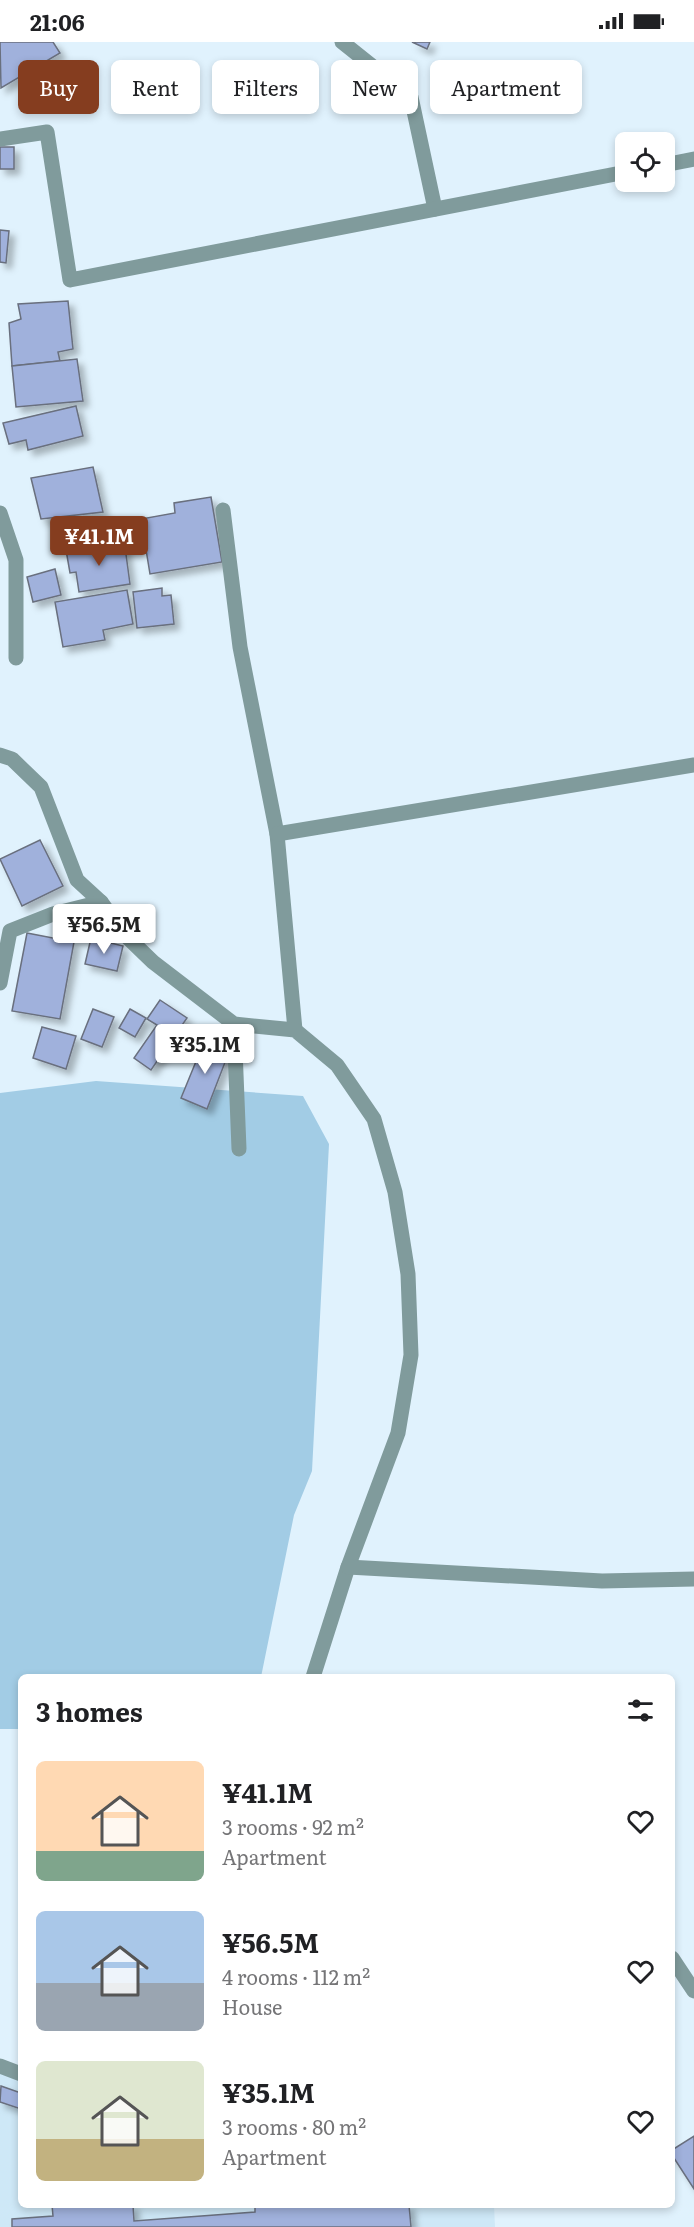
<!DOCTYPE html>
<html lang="en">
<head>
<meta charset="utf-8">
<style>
  body { margin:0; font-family:Literata,serif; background:#f6f6f6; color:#202124; height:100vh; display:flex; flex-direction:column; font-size:22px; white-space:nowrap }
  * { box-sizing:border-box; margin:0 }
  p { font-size:20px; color:#757577 }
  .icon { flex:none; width:33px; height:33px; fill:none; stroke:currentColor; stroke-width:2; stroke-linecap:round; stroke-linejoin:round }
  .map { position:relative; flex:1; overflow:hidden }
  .details { position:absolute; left:18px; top:1632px; width:657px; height:534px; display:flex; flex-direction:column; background:#fff; border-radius:9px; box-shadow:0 3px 9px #0003 }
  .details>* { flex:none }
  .banner { position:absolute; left:18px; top:18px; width:658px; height:54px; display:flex; gap:12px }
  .fabs { position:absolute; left:615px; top:90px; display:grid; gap:12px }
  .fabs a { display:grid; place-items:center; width:60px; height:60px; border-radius:9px; background:#fff; box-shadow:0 3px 9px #0003; font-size:30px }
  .price { position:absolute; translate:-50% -51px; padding:0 14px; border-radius:6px; background:#fff; color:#222; font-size:20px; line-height:39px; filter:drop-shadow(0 2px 3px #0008) }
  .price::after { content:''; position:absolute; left:50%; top:36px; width:18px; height:14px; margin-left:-9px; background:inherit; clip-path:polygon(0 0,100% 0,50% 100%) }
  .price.current { background:#853d1f; color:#fff }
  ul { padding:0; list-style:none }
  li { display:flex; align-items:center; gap:18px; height:150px; padding:0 18px }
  li span { display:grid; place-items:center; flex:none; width:168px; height:120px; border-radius:9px; color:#555 }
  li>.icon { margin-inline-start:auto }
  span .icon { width:72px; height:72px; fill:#fffc; stroke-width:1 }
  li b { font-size:26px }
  h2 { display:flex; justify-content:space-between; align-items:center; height:72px; padding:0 18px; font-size:26px }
  .pill { padding:0 21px; border-radius:9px; background:#fff; box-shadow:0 3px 9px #0003; font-size:21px; line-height:54px }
  .pill.current { background:#853d1f; color:#fff }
  .status { display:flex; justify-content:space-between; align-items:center; height:42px; padding:0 30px; background:#fff; direction:ltr }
  .status svg { height:16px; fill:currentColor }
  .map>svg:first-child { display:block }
  .built { fill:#cee8f7 }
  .green { fill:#a2cce5 }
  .building { fill:#a0b1dc; stroke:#696f7e; stroke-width:1.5; filter:url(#shadow) }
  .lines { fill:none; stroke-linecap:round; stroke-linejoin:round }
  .service { stroke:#809b9c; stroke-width:15 }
  .minor { stroke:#809b9c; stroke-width:15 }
</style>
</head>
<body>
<div class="status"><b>21:06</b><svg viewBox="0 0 49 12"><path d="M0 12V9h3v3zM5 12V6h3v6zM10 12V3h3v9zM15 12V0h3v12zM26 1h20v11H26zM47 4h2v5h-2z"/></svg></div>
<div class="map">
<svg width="694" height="2185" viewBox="0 0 694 2185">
  <defs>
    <filter id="shadow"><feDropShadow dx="5.5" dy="5.5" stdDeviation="3" flood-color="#0004"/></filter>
  </defs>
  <rect width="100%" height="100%" fill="#e0f2fd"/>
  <!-- built -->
  <polygon class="built" points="0,2018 21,2026 21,2163 494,2163 495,2185 0,2185"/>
  <!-- green -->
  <polygon class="green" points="96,1039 303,1054 329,1102 312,1429 294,1473 261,1635 21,1635 21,1687 0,1687 0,1051"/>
  <!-- building -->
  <g class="building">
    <polygon points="0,0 53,0 60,11 1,46"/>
    <polygon points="412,0 430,0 427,7"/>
    <rect x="0" y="105" width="14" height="22"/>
    <polygon points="0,188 9,189 6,221 0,220"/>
    <polygon points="68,259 73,307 58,310 60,319 12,324 9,281 21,277 18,262"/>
    <polygon points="77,317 83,359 16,365 12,324"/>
    <polygon points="76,364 83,394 28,408 26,398 9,402 3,381"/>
    <polygon points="93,425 103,470 41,477 31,436"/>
    <polygon points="211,455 222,520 150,532 141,477 175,471 174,461"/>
    <polygon points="110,501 111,507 125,505 130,542 79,550 76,530 70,531 66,508"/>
    <polygon points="55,527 61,553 33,560 27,535"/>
    <polygon points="162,546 162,554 171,553 174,582 137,586 133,550"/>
    <polygon points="127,548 133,582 103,588 105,598 63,605 55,560"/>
    <polygon points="40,798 63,844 22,864 0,817"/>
    <polygon points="27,891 74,900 60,977 12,969"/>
    <polygon points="91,896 123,904 117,929 85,922"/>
    <polygon points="160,958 187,976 151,1028 134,1016 157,983 147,977"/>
    <polygon points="93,967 114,975 102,1005 81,997"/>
    <polygon points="130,967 146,976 135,995 119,986"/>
    <polygon points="42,985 76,994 66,1027 33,1016"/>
    <polygon points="204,1000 229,1010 207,1067 181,1056"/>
    <polygon points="1,2044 21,2051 21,2067 0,2060"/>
    <polygon points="694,2094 694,2147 672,2113 672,2108"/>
    <polygon points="52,2163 133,2163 134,2179 255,2170 255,2163 409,2163 411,2185 12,2185 12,2177 53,2174"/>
  </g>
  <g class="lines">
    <!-- service -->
    <polyline class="service" points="234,982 239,1107"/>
    <!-- minor -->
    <g class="minor">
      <polyline points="342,0 411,55 435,167"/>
      <polyline points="0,97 47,90 70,238 626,130"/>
      <polyline points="664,123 694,117"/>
      <polyline points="223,468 240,605 277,792 295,988"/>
      <polyline points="0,471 16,518 16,616"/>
      <polyline points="0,713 12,717 41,745 77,838 101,860 124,892 153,920 234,982 295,988 337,1023 374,1077 395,1150 408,1232 411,1313 398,1391 348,1525 313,1635"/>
      <polyline points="277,792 694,723"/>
      <polyline points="0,941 10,889 53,872 101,860"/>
      <polyline points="348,1525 602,1539 694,1537"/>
      <polyline points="672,1916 694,1949"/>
      <polyline points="0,2024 21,2032"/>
    </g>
  </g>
</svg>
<div class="fabs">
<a><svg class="icon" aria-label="locate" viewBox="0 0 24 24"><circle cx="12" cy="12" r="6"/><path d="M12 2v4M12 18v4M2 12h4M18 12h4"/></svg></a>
</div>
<b class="price current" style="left:99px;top:525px">¥41.1M</b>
<b class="price" style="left:104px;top:913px">¥56.5M</b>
<b class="price" style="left:205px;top:1033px">¥35.1M</b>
<div class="banner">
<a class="pill current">Buy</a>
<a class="pill">Rent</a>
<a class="pill">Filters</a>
<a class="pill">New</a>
<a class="pill">Apartment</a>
</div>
<section class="details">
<h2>3 homes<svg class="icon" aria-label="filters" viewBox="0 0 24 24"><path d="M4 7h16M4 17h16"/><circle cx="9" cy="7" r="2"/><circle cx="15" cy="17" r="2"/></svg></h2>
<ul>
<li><span style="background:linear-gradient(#ffd9b3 75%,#7fa58c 0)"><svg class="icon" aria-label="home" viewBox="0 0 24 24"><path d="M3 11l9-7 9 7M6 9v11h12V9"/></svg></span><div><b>¥41.1M</b><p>3 rooms · 92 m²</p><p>Apartment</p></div><svg class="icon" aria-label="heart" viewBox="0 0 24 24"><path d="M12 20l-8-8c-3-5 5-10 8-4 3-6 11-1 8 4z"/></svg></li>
<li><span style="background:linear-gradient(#a9c7e8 60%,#9aa5b1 0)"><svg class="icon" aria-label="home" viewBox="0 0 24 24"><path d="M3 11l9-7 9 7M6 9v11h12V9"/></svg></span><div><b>¥56.5M</b><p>4 rooms · 112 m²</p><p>House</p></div><svg class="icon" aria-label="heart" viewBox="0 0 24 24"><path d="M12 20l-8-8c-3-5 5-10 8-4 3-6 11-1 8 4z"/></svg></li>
<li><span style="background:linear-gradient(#dfe7d0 65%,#c2b280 0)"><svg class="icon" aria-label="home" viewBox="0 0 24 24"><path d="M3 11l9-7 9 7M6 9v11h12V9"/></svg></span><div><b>¥35.1M</b><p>3 rooms · 80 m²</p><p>Apartment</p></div><svg class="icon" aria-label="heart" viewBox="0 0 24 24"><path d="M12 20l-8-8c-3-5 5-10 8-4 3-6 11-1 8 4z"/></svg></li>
</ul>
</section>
</div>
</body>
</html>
